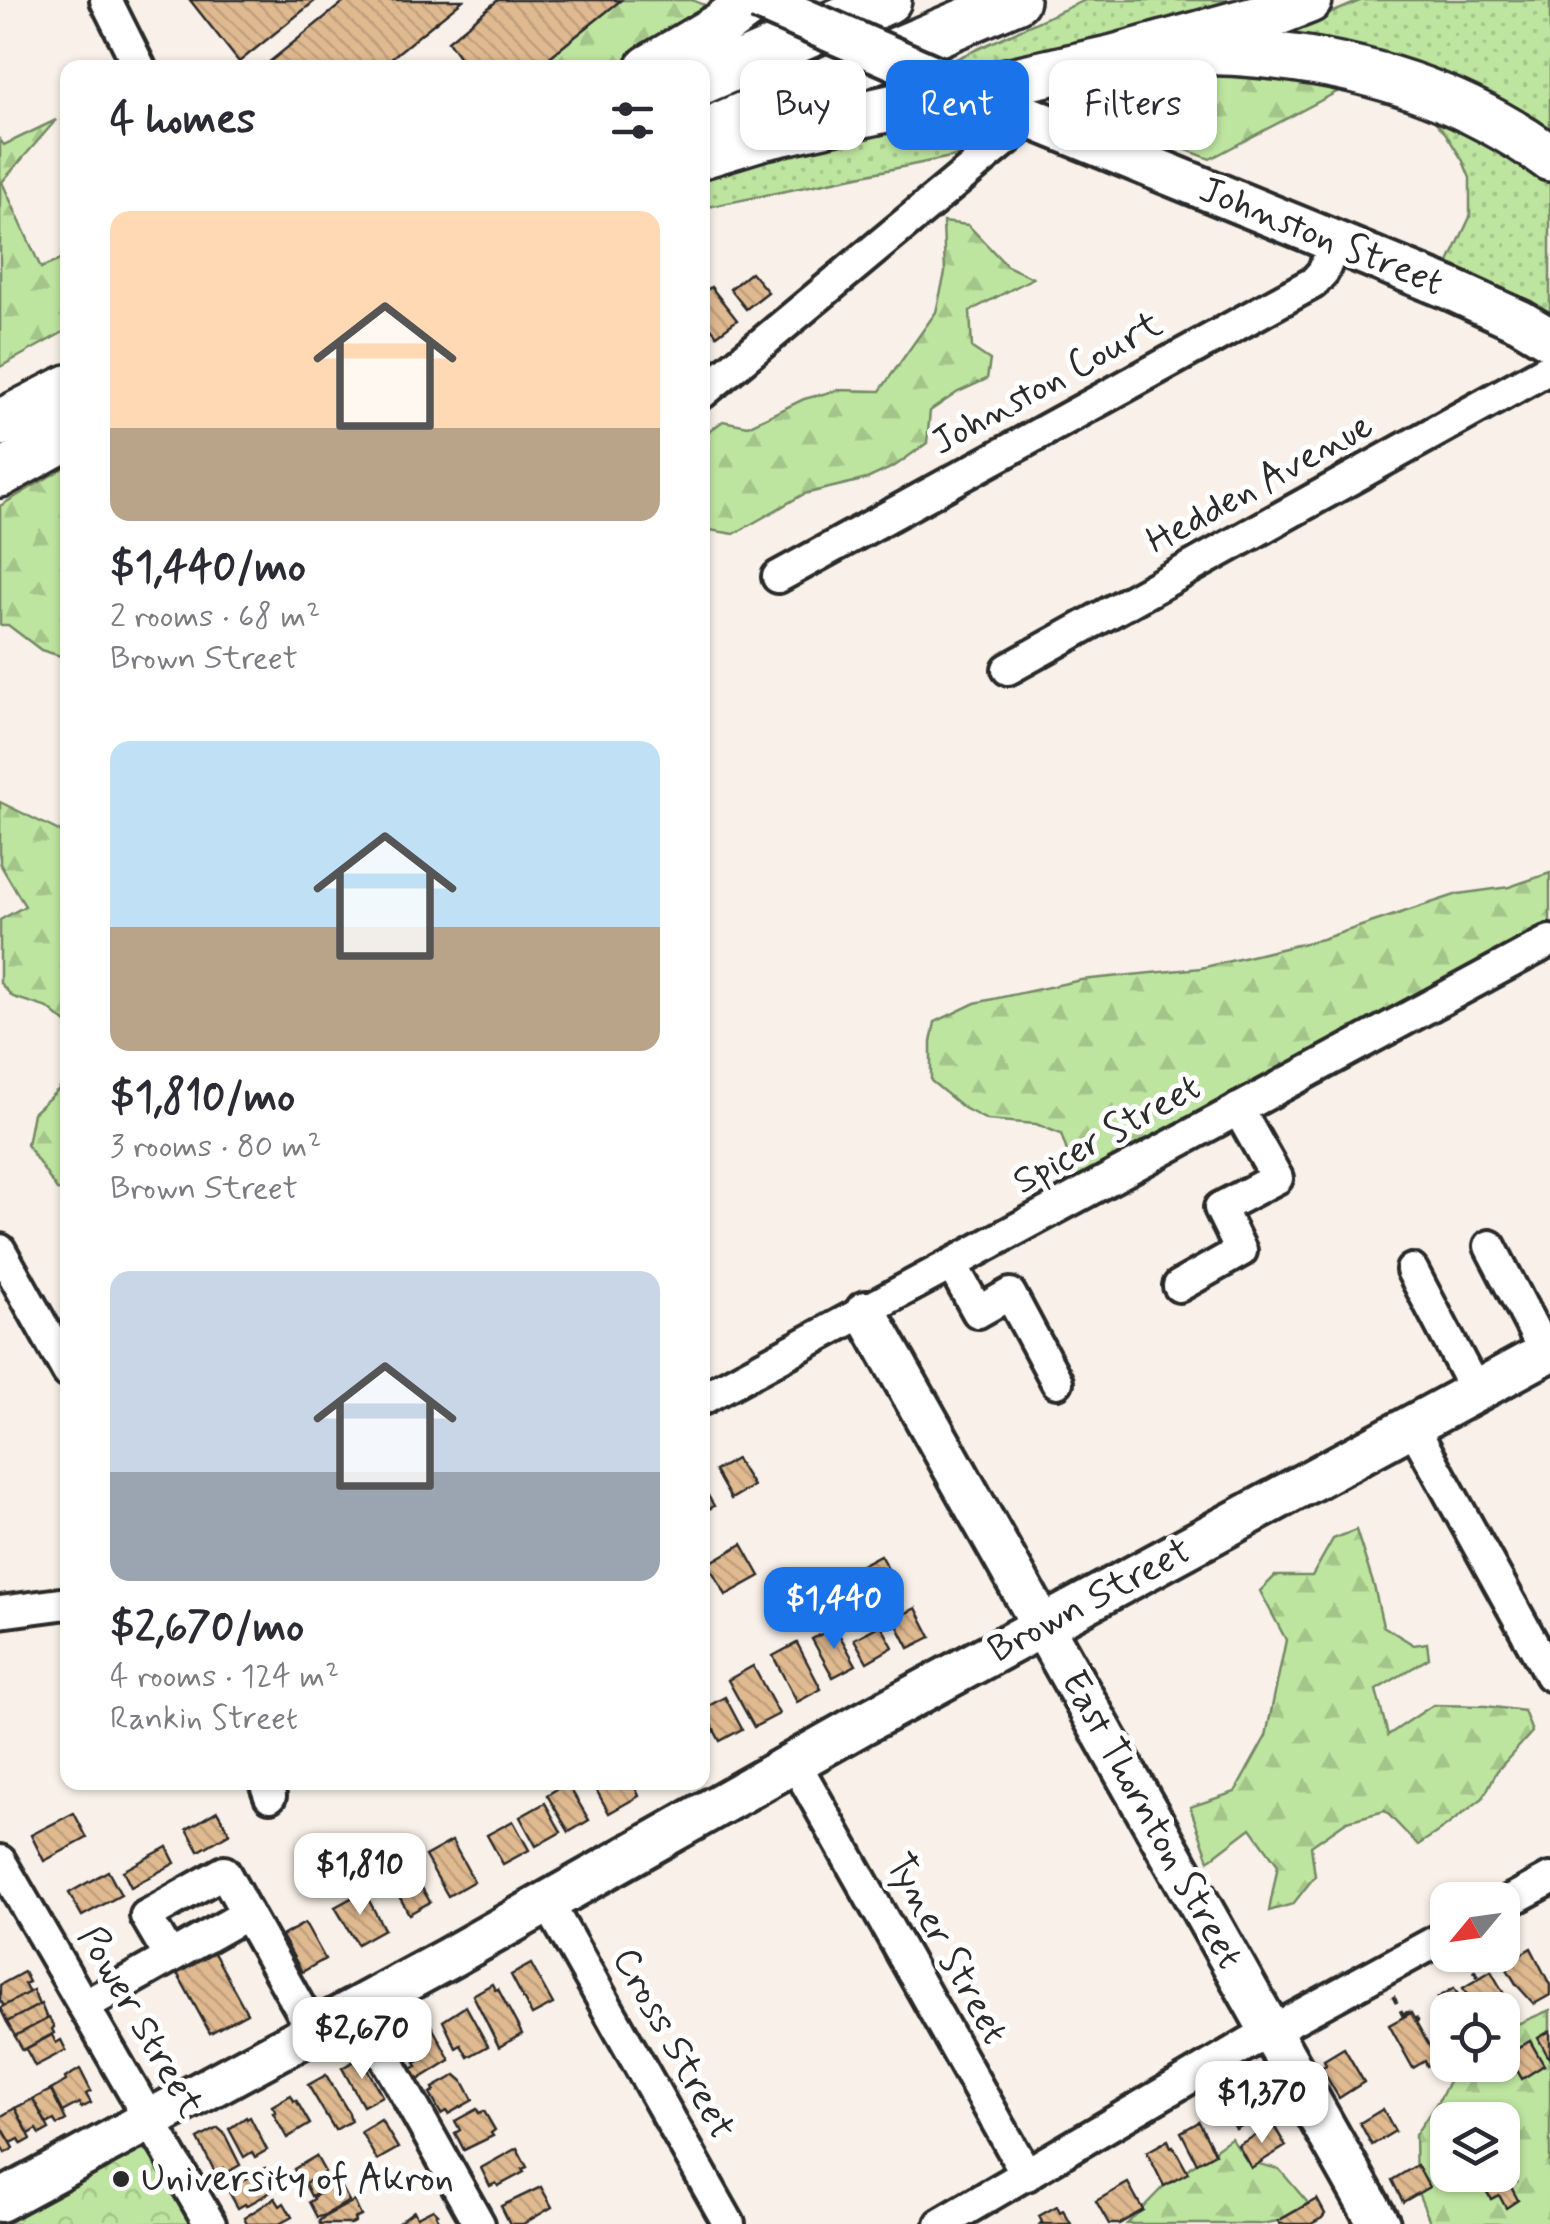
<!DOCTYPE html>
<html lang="en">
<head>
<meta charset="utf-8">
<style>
  body { margin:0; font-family:Mynerve,sans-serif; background:#f7f7f7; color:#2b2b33; height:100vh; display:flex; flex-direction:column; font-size:38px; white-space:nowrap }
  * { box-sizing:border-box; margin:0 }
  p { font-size:32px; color:#7c7c81 }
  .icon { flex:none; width:55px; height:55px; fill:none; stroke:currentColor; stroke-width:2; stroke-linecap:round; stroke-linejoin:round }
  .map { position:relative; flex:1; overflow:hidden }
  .sheet { position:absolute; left:60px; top:60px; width:650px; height:1730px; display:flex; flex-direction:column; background:#fff; border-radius:20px; box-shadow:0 2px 8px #0004 }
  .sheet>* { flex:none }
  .hud { position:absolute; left:740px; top:60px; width:660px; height:90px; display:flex; gap:20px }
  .needle { width:65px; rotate:241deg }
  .tools { position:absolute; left:1430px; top:1882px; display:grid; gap:20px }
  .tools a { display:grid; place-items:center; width:90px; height:90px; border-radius:20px; background:#fff; box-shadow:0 2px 8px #0004; font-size:50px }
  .price { position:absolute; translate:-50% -85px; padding:0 22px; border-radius:20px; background:#fff; color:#222; font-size:32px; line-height:65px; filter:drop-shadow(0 2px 5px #0008) }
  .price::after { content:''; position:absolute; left:50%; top:60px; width:30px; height:22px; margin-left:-15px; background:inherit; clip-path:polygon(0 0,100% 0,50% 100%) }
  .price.on { background:#1a73e8; color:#fff }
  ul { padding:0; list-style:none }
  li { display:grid; align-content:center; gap:20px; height:530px; padding:0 50px }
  li span { display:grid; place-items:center; height:310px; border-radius:20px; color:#555 }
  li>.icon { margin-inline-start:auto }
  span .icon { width:180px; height:180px; fill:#fffc; stroke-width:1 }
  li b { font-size:42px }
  h2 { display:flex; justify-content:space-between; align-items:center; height:120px; padding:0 50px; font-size:42px }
  .tag { padding:0 35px; border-radius:20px; background:#fff; box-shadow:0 2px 8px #0004; font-size:35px; line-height:90px }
  .tag.on { background:#1a73e8; color:#fff }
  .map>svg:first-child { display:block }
  .grass { fill:url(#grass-dots); stroke:#748866; stroke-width:2.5 }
  .forest { fill:url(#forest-firs); stroke:#748866; stroke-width:2.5; fill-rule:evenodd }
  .park { fill:url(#park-crowns); stroke:#748866; stroke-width:2.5 }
  .building { fill:url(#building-back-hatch); stroke:#2b2b2b; stroke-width:2.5 }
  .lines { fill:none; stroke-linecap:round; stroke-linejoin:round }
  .minor-casing { stroke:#2b2b2b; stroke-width:38 }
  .major-casing { stroke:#2b2b2b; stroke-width:48 }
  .highway-casing { stroke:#2b2b2b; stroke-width:52 }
  .path { stroke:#2b2b2b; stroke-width:4; stroke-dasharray:8 8; stroke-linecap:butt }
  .minor { stroke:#fff; stroke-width:30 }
  .major { stroke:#fff; stroke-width:40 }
  .highway { stroke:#fff; stroke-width:45 }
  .major-bridge-casing { stroke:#2b2b2b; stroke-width:48; stroke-linecap:butt }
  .major-bridge { stroke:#fff; stroke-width:40 }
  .poi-dot { fill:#2b2b2b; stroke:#fff; stroke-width:4 }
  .labels { text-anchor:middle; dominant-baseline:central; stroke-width:10; stroke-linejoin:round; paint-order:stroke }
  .street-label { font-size:38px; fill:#2b2b2b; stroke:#fff }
  .poi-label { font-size:38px; fill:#2b2b2b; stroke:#fff; text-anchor:start }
</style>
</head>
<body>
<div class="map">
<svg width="1550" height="2224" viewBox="0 0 1550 2224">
  <defs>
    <pattern id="grass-dots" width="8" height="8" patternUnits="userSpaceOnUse" patternTransform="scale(2.5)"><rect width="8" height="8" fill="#bee5a0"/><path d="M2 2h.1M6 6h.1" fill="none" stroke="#a3c58a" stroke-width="1.8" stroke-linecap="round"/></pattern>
    <pattern id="forest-firs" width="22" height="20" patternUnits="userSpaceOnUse" patternTransform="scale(2.5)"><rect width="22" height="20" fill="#bee5a0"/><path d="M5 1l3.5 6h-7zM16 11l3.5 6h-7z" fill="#a3c58a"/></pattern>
    <pattern id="park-crowns" width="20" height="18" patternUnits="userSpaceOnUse" patternTransform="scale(2.5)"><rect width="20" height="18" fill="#bee5a0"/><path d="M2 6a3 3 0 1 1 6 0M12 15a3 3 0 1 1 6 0" fill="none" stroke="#a3c58a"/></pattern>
    <pattern id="building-back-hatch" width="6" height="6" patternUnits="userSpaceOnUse" patternTransform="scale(2.5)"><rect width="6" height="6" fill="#dfb990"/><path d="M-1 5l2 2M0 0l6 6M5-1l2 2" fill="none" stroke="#c09f7c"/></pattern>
  </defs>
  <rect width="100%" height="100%" fill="#f9f1e9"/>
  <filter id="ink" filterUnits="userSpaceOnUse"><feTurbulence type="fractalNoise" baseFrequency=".01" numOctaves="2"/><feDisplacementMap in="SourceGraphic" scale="20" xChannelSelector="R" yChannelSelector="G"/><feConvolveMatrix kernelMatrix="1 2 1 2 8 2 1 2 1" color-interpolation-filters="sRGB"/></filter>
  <g filter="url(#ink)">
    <!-- grass -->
    <g class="grass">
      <polygon points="1085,0 1268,0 982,76 949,62"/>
      <polygon points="1362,0 1550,0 1550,141 1286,39 1284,33"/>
      <path d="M952,106C984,119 998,128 965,154L703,208V168Z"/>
      <polygon points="1422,106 1550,179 1550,323 1446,269 1470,217 1470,178 1463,161 1446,134"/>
    </g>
    <!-- forest -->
    <g class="forest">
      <polygon points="621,0 692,0 712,8 614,67 536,68"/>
      <polygon points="1204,65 1352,84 1210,159 1033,91 1157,68"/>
      <polygon points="56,120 2,182 41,268 67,257 67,330 0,367 0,140 4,145"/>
      <polygon points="943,222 968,225 1007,266 1033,278 970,311 972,348 990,360 987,379 958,392 930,411 927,443 895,466 867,479 804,494 734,534 703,529 703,436 723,421 748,426 804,399 838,390 880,391 936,312 945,273"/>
      <polygon points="67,466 67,658 41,650 8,625 0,625 0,506"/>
      <polygon points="0,802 67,835 67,1024 48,1008 13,997 0,983 0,920 25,906 0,864"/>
      <polygon points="1550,873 1550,926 1078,1183 1061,1134 1036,1124 987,1120 964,1108 931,1081 931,1042 935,1022 975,1003 1081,980 1201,968 1322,939 1458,894 1509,887"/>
      <polygon points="67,1073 67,1191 57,1190 27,1145 33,1113 59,1089"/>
      <polygon points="1356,1530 1374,1586 1383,1626 1414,1645 1427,1643 1429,1658 1376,1690 1388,1735 1433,1705 1486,1706 1524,1711 1532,1732 1497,1771 1483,1798 1445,1827 1418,1845 1385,1811 1347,1821 1311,1846 1315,1876 1293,1904 1269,1911 1278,1865 1251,1828 1209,1860 1190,1807 1235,1792 1266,1736 1286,1640 1260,1591 1275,1576 1312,1576 1333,1539"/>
      <path d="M1550,2010V2224H1431L1416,2188L1415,2135L1442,2095L1457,2065H1502L1503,2030ZM1448,2120H1502V2175H1448Z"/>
      <polygon points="1231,2138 1247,2161 1279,2169 1308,2203 1278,2221 1261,2224 1127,2224 1164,2186"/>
    </g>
    <!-- park -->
    <polygon class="park" points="141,2144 152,2153 192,2224 0,2224 0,2220"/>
    <!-- building -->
    <g class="building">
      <polygon points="190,0 316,0 239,62"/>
      <polygon points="346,0 463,0 379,68 262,68"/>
      <polygon points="498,0 621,0 536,68 467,68 448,41"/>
      <polygon points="751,272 768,292 746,309 730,289"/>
      <polygon points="711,287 737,320 717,335 702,317 702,293"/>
      <polygon points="736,1459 753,1486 731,1499 715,1471"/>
      <polygon points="702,1485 714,1506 702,1513"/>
      <polygon points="742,1544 760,1576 726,1595 708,1564"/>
      <polygon points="880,1555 892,1576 865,1590 854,1569"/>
      <polygon points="916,1608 931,1637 909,1648 894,1619"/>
      <polygon points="881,1625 893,1647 867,1662 854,1639"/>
      <polygon points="835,1627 856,1665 833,1677 812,1639"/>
      <polygon points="797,1643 821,1689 797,1702 773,1656"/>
      <polygon points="753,1666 779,1714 754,1727 728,1680"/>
      <polygon points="725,1697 742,1729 720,1741 703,1709"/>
      <polygon points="592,1782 633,1782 639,1796 609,1813"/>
      <polygon points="567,1783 589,1820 569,1832 547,1795"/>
      <polygon points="545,1803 561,1832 536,1846 520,1817"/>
      <polygon points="217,1811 230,1833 199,1851 187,1829"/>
      <polygon points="74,1813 87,1838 44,1861 31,1835"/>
      <polygon points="513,1821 529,1850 503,1864 487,1835"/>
      <polygon points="452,1841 474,1881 448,1896 425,1856"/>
      <polygon points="167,1847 175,1863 131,1887 123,1871"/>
      <polygon points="409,1865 430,1902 409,1914 388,1876"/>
      <polygon points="108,1871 121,1895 82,1916 69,1893"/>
      <polygon points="364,1891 384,1929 357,1944 335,1907"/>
      <polygon points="305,1923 325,1959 302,1972 282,1936"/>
      <polygon points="1531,1948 1550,1985 1550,1995 1534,2004 1516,1984 1507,1969 1509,1967 1506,1963"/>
      <polygon points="214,1953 247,2013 210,2033 177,1973"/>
      <polygon points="531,1964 553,2004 532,2015 511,1975"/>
      <polygon points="1491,1971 1509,2003 1499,2010 1490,2010 1488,2006 1482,2010 1476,2010 1463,1988"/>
      <polygon points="24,1972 29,1982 24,1984 29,1993 4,2006 0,2000 0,1985"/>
      <polygon points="492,1984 495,1990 498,1989 522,2034 499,2047 473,1995"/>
      <polygon points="1454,1988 1467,2010 1448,2010 1448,2014 1438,1998"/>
      <polygon points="33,1990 39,2005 7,2022 0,2008"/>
      <polygon points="41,2004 47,2019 15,2036 7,2022"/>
      <polygon points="466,2006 488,2046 468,2057 461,2045 456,2048 443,2021"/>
      <polygon points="1411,2013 1437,2060 1427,2066 1425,2061 1413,2068 1389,2025"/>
      <polygon points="49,2018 54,2027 52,2029 54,2033 23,2050 15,2036"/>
      <polygon points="431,2025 450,2060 418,2080 411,2069 417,2066 415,2063 419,2061 406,2038"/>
      <polygon points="1550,2031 1550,2057 1549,2058 1538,2038"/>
      <polygon points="52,2035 56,2043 61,2040 66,2050 35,2066 26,2049"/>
      <polygon points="1530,2041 1544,2065 1522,2079 1508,2054"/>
      <polygon points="1344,2048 1364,2082 1339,2098 1321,2068 1326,2065 1324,2060"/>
      <polygon points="358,2059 361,2064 364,2063 382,2096 363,2106 342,2068"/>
      <polygon points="80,2069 91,2091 86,2094 91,2103 81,2108 79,2103 62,2112 51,2090 66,2081 65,2078"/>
      <polygon points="326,2075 349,2113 351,2121 335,2130 308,2085"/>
      <polygon points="456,2075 463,2081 473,2100 448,2114 446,2111 441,2114 430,2094 435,2091 433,2088"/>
      <polygon points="51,2090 66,2120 57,2125 54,2120 47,2124 33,2099"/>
      <polygon points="1254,2092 1266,2112 1236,2129 1225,2109"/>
      <polygon points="291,2095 294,2101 296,2100 310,2124 287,2138 273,2113 276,2112 272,2106"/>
      <polygon points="33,2099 49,2129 40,2134 37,2129 29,2134 15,2108"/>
      <polygon points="15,2108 31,2139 22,2144 19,2139 11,2143 0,2124 0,2117"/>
      <polygon points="477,2109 479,2113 484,2111 495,2130 491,2133 493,2136 464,2150 455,2133 460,2130 455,2121"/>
      <polygon points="1383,2109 1395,2131 1372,2145 1360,2123"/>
      <polygon points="246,2117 247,2119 250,2117 267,2150 255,2157 252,2152 244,2157 229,2129"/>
      <polygon points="381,2120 398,2148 377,2160 361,2132"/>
      <polygon points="1199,2122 1215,2153 1197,2163 1181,2132"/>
      <polygon points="0,2124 14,2148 5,2153 2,2148 0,2149"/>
      <polygon points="1274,2126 1286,2146 1251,2168 1238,2145"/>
      <polygon points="218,2128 224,2133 240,2165 226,2173 223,2168 215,2172 198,2139"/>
      <polygon points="1168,2140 1171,2147 1173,2146 1188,2173 1164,2186 1147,2152"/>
      <polygon points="517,2148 527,2167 522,2169 524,2172 498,2186 496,2183 490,2186 481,2168"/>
      <polygon points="316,2156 325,2172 302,2185 294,2169"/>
      <polygon points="1417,2165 1429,2187 1403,2202 1392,2180"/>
      <polygon points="1508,2166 1517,2182 1510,2185 1518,2200 1506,2208 1499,2195 1491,2199 1480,2180 1489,2175 1502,2175 1502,2168"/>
      <polygon points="265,2168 276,2189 246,2206 245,2204 238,2208 229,2192 236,2188 234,2185"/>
      <polygon points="322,2174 327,2183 323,2185 325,2188 311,2196 305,2184"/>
      <polygon points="1128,2183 1143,2210 1119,2224 1109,2224 1096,2201"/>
      <polygon points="336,2185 339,2190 342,2188 349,2201 323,2216 317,2217 309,2202 314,2199 313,2197"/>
      <polygon points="541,2187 552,2207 523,2224 510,2224 501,2206"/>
      <polygon points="275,2198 280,2206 284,2203 292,2217 279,2224 247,2224 244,2218"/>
      <polygon points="1317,2199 1325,2214 1322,2218 1311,2224 1280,2224 1278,2221"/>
      <polygon points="354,2201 361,2216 354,2219 355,2222 351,2224 320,2224 319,2221 324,2217"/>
      <polygon points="1057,2206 1060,2212 1063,2210 1071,2224 1040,2224 1042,2222 1039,2216"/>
      <polygon points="433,2209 438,2214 436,2215 441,2224 397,2224 414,2211 417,2217"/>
    </g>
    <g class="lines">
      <defs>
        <g id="minor">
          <polyline points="106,0 140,68"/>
          <polyline points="702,393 1031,119"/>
          <polyline points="778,577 1313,283 1323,272 1335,243"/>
          <polyline points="1008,669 1550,368"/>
          <polyline points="1490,1246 1546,1354"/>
          <polyline points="0,1250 68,1372"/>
          <polyline points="952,1265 978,1312 1010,1294 1057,1382"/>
          <polyline points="1412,1270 1476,1392"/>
          <polyline points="1179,1286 1241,1251 1220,1208 1277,1178 1238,1109"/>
          <polyline points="702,1399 1550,941"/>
          <polyline points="1413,1427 1550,1675"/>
          <polyline points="0,1612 68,1603"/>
          <polyline points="795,1763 1027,2175"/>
          <polyline points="265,1782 270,1796"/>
          <polyline points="0,1861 210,2224"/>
          <polyline points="548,1903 729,2224"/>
          <polyline points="1502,1905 1550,1879"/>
          <polyline points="170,1957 146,1916 224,1872 247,1914"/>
          <polyline points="84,2006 247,1914 313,2031"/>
          <polyline points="357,2007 479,2224"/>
          <polyline points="941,2224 1249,2043 1448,1935"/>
        </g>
        <g id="major">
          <polyline points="1014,111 1448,288 1520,321 1550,339"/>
          <polyline points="866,1312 1379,2224"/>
          <polyline points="0,2201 447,1959 862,1724 1550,1351"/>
        </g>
        <g id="highway">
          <path d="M1190,53C1219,50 1247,53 1276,56C1375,67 1469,99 1550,158"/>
          <polyline points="649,68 721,25 755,0"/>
          <polyline points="702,81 888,0"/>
          <polyline points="723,124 1016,0"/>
          <polyline points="702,155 761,137 1114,58 1273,14 1309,0"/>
          <polyline points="0,423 68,388"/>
          <polyline points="0,474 68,436"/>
        </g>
      </defs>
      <!-- minor casing -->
      <use href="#minor" class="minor-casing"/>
      <!-- major casing -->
      <use href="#major" class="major-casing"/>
      <!-- highway casing -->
      <use href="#highway" class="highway-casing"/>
      <!-- path -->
      <g class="path">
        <polyline points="1503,1937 1514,1958"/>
        <polyline points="1467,1956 1479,1979"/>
        <polyline points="1393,1996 1404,2017"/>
        <polyline points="1402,2014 1412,2012 1418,2022"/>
      </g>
      <!-- minor -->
      <use href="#minor" class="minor"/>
      <!-- major -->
      <use href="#major" class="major"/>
      <!-- highway -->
      <use href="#highway" class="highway"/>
      <defs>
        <polyline id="major-bridge" points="759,0 1014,111"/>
      </defs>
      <!-- major-bridge casing -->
      <use href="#major-bridge" class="major-bridge-casing"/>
      <!-- major-bridge -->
      <use href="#major-bridge" class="major-bridge"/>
    </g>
  </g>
  <!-- markers -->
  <circle class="poi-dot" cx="121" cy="2179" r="10"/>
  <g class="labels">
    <!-- street labels -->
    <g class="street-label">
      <text transform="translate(1321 237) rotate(22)">Johnston Street</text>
      <text transform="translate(1047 384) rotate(-29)">Johnston Court</text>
      <text transform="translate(1260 484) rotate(-29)">Hedden Avenue</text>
      <text transform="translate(1107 1135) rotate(-29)">Spicer Street</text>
      <text transform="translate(1090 1601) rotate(-28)">Brown Street</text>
      <text transform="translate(1151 1820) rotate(61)">East Thornton Street</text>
      <text transform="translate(946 1949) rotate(61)">Tyner Street</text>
      <text transform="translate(140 2022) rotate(60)">Power Street</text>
      <text transform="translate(673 2044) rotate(61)">Cross Street</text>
    </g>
    <!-- poi labels -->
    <g class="poi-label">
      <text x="141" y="2179">University of Akron</text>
    </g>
  </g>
</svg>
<div class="tools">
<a><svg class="needle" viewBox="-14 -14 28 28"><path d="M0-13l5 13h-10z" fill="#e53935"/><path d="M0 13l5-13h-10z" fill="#7c7c81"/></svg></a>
<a><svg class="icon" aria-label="locate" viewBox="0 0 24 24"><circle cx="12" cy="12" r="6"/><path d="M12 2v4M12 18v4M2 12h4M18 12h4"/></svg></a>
<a><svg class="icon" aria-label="layers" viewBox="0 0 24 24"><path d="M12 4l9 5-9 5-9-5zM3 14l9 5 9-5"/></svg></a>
</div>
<b class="price on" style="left:834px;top:1652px">$1,440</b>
<b class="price" style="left:360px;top:1918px">$1,810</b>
<b class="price" style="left:362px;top:2082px">$2,670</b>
<b class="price" style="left:1262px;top:2146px">$1,370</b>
<div class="hud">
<a class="tag">Buy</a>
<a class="tag on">Rent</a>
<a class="tag">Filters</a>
</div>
<section class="sheet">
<h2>4 homes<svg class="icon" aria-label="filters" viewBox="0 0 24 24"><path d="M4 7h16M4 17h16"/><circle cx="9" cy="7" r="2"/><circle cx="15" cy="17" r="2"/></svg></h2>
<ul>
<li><span style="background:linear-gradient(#ffd9b3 70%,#b9a48a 0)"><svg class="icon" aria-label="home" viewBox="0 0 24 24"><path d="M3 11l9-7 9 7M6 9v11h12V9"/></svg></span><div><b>$1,440/mo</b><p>2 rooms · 68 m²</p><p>Brown Street</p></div></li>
<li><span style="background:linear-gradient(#bfe0f5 60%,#b9a48a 0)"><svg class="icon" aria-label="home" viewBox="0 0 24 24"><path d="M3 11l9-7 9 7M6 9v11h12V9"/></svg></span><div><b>$1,810/mo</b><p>3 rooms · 80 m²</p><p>Brown Street</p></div></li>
<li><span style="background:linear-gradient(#c9d6e8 65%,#9aa5b1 0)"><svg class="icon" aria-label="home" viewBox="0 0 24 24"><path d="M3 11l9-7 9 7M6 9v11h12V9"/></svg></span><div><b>$2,670/mo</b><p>4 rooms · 124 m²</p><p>Rankin Street</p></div></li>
</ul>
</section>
</div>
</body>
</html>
